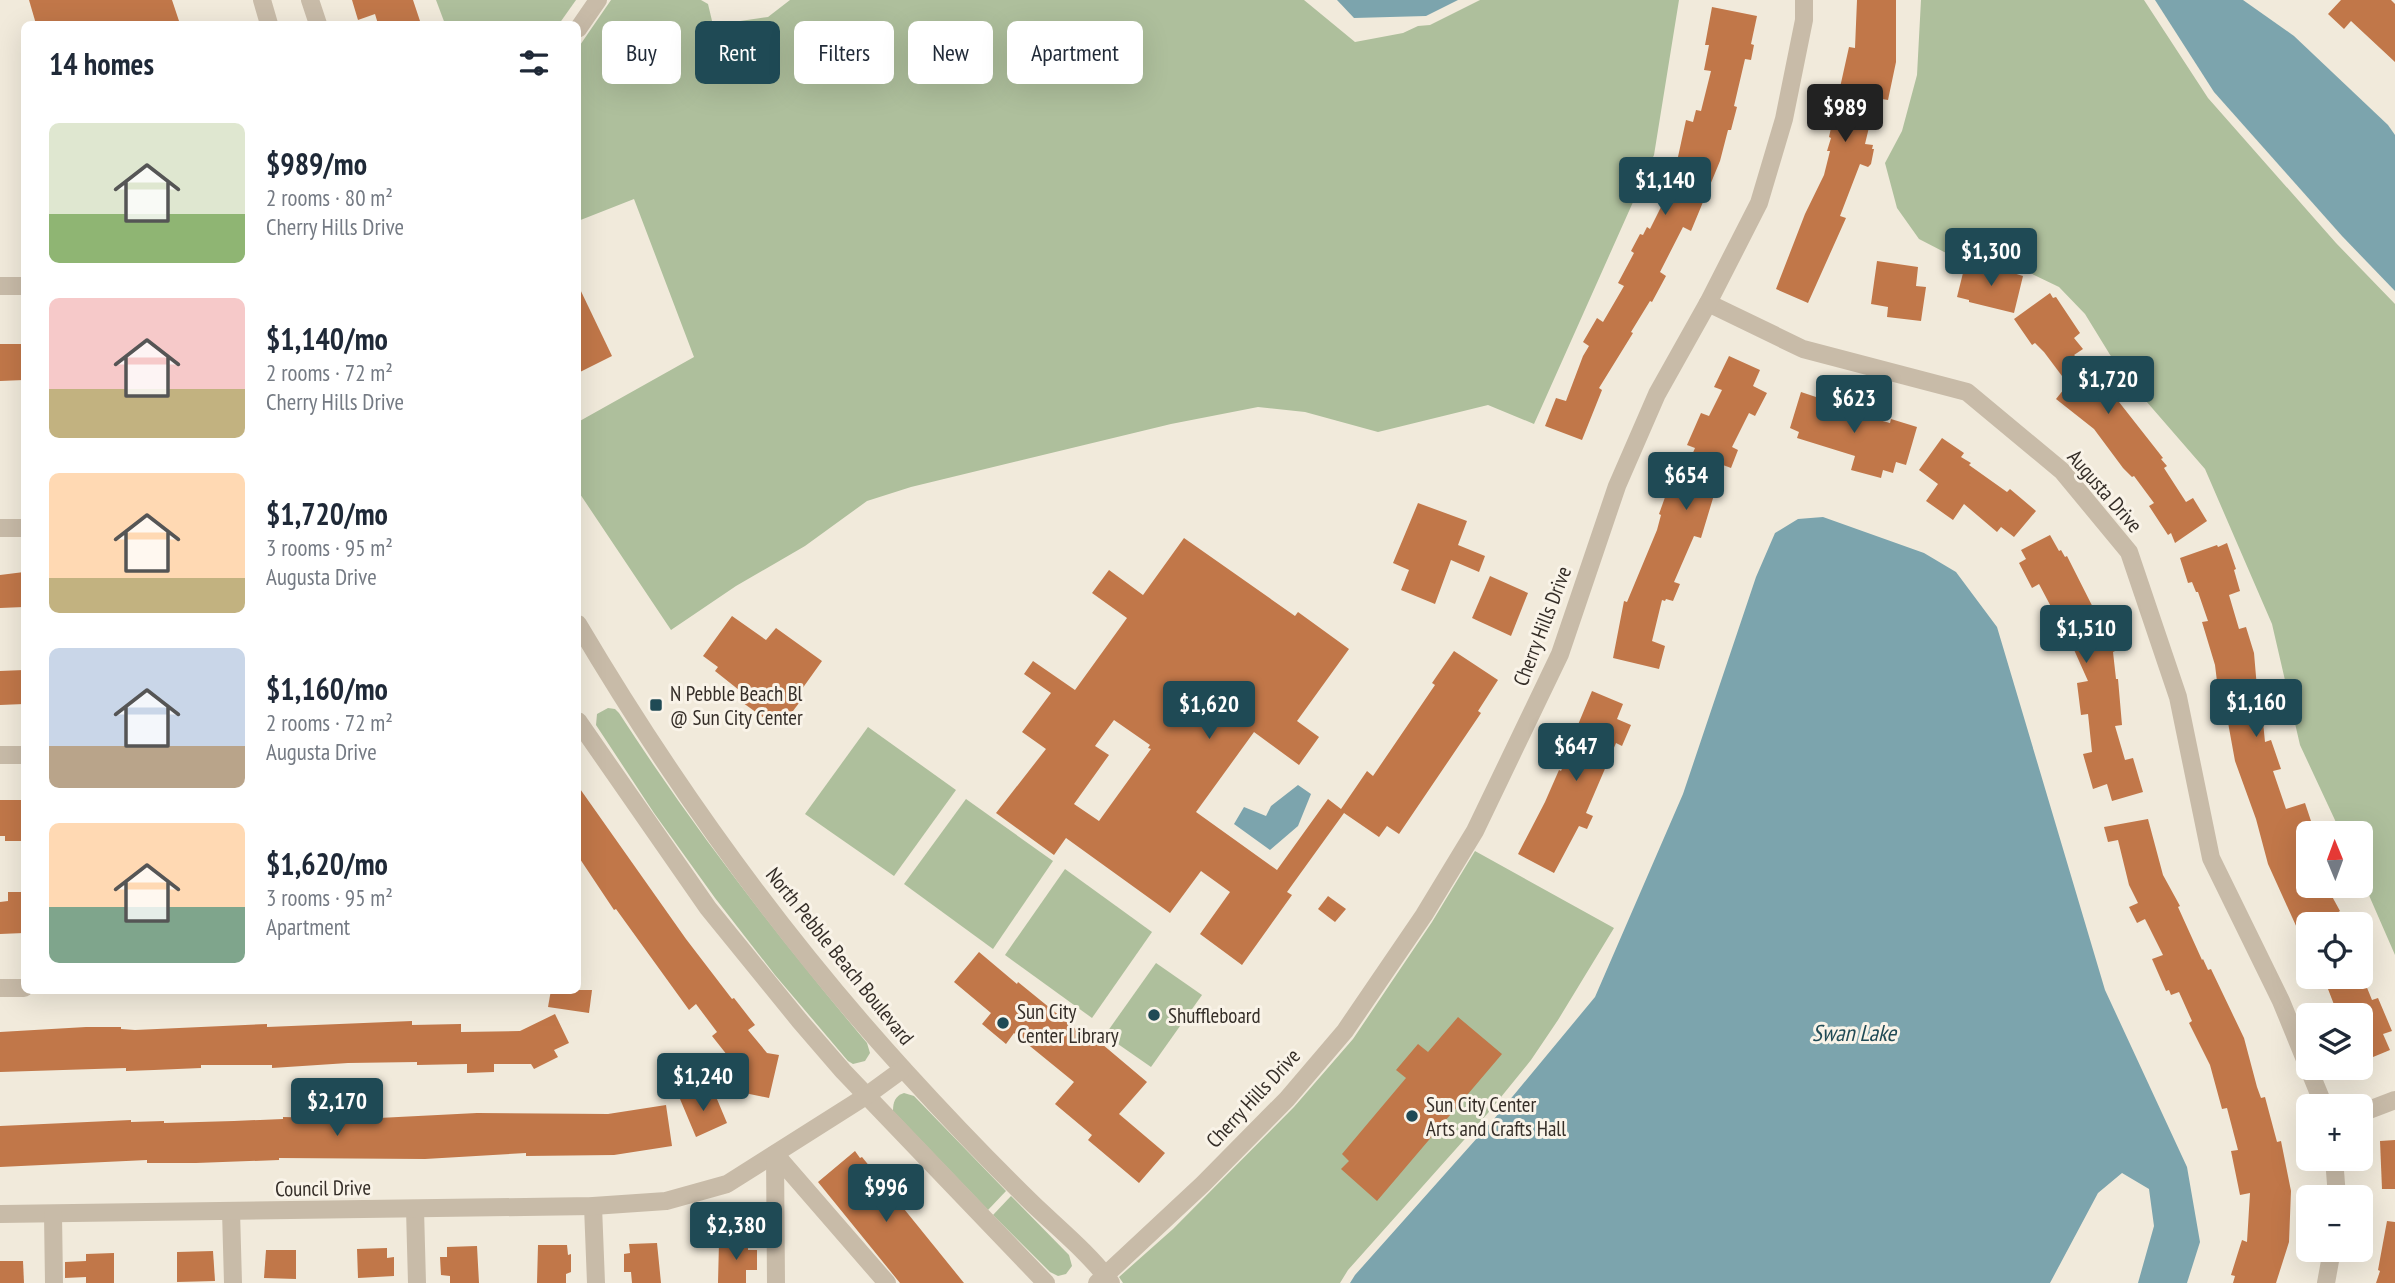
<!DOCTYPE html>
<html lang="en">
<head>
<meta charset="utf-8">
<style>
  body { margin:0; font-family:"PT Sans Narrow",sans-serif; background:#f2f2f3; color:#1f2937; height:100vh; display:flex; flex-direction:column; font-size:26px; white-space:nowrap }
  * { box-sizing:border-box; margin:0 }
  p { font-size:23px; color:#747a83 }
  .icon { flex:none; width:38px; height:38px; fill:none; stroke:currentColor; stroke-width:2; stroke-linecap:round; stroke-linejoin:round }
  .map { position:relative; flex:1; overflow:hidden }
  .side { position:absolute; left:21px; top:21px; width:560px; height:973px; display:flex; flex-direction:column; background:#fff; border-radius:10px; box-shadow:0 7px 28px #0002 }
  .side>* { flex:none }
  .top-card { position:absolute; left:602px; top:21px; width:665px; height:63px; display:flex; gap:14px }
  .needle { width:46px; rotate:359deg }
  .controls { position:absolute; left:2296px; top:821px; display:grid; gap:14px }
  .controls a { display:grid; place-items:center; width:77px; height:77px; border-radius:10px; background:#fff; box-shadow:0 7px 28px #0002; font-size:35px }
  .price { position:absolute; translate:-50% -60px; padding:0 16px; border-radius:7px; background:#1f4a55; color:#fff; font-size:23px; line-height:46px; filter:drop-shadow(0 2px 4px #0008) }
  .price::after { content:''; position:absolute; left:50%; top:42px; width:21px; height:16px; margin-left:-10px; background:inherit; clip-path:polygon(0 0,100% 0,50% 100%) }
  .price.selected { background:#222; color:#fff }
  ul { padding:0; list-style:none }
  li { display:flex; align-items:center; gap:21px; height:175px; padding:0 28px }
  li span { display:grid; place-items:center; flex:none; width:196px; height:140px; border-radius:10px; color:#555 }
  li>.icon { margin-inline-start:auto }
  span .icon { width:84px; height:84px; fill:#fffc; stroke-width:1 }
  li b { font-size:30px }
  h2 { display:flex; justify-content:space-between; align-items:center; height:84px; padding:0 28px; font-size:30px }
  .chip { padding:0 24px; border-radius:10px; background:#fff; box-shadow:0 7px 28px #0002; font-size:24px; line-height:63px }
  .chip.selected { background:#1f4a55; color:#fff }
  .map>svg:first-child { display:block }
  .green { fill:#aebf9c }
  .water { fill:#7ca4ad }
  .building { fill:#c17749; fill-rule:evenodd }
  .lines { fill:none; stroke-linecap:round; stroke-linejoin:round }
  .minor { stroke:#c8bba8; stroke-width:18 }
  .poi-dot { fill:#1f4a55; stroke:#f9f3e8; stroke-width:2.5 }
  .labels { text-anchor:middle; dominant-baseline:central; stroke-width:6; stroke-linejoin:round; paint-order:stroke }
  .street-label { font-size:21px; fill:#352e28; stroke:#f9f3e8 }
  .poi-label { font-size:21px; fill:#352e28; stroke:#f9f3e8; text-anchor:start }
  .water-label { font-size:23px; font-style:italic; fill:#1f4a55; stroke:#f9f3e8 }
</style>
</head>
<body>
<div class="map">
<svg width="2395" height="1283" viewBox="0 0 2395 1283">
  <rect width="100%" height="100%" fill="#f1eadb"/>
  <!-- green -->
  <g class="green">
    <polygon points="436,0 576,0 559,24 445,24"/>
    <polygon points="611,0 701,0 708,4 713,25 768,17 790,0 1304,0 1355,42 1403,33 1418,26 1430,25 1480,0 1679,0 1654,155 1534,424 1488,405 1378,432 1305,412 1258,407 1171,424 911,487 867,501 805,546 736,586 671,630 578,491 578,422 694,357 634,199 578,221 578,48"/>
    <polygon points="1921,0 2144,0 2208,98 2336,243 2395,304 2395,955 2361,877 2361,833 2341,833 2300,745 2272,624 2205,469 2120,371 2085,314 2059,287 2024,270 1950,255 1919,239 1897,208 1885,163 1902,131 1917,75"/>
    <path d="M608,708L615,709L619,713C694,829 778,937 867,1043L870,1053L865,1061L853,1064L848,1061L775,975L715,898L654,813L596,725L597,714Z"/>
    <polygon points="868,727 956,790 894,876 805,814"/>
    <polygon points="966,799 1053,861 993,949 904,884"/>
    <polygon points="1475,851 1614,928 1558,1020 1531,1060 1488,1113 1348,1270 1340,1283 1123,1283 1119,1277 1173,1229 1294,1107 1353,1039 1432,922"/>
    <polygon points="1065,869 1152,932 1092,1018 1005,955"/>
    <polygon points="1156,963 1202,995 1151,1067 1105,1035"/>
    <path d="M904,1093L914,1096L1006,1191L988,1210L893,1111C893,1102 895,1096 904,1093Z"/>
    <polygon points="1011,1196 1069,1255 1072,1266 1066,1274 1058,1276 1050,1272 993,1215"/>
  </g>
  <!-- water -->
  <g class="water">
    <polygon points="1337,0 1458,0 1426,16 1354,18"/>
    <polygon points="2155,0 2243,0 2294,36 2388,125 2395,135 2395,291 2342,236 2214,92"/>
    <polygon points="1823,517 1924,553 1956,572 1997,627 2105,990 2187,1167 2200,1242 2187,1283 2138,1283 2154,1226 2149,1189 2122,1173 2098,1193 2050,1283 1350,1283 1355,1275 1494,1119 1595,997 1683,794 1756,577 1775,533 1798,519"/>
    <polygon points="1298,785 1311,794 1298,826 1270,850 1234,824 1244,807 1266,816 1271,806"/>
  </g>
  <!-- building -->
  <g class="building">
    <polygon points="29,0 172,0 180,24 36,24"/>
    <polygon points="352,0 413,0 421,24 378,24 375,14 358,20"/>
    <polygon points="1857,0 1896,0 1896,62 1888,100 1876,98 1865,144 1873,145 1872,149 1874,149 1871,164 1868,167 1860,164 1840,216 1846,218 1808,303 1776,289 1805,214 1824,175 1830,151 1827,151 1831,138 1829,137 1849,47 1855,48"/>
    <polygon points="2341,0 2391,0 2395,4 2395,62 2351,21 2344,29 2328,14"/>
    <polygon points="1712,7 1757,16 1751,44 1754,45 1751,60 1745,59 1734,106 1737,107 1731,130 1728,130 1720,161 1691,231 1683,227 1660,272 1666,276 1652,302 1650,301 1631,332 1633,333 1599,388 1602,390 1582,440 1545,426 1556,398 1566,401 1583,356 1589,346 1583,342 1597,318 1603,322 1624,286 1618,283 1634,253 1631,251 1640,234 1643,235 1647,227 1650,229 1669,191 1661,187 1672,164 1676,166 1686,120 1693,122 1696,110 1701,111 1711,71 1704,70 1709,45 1705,45"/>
    <polygon points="1877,261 1918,267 1916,286 1926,287 1921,321 1887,317 1888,307 1871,304"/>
    <polygon points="1977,262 2023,276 2014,313 1969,302 1969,300 1957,297 1964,269 1975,272"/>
    <polygon points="578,285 612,356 578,373"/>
    <polygon points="2050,293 2053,298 2056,297 2080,333 2074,338 2083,349 2074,355 2123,397 2119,402 2163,458 2161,459 2167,466 2164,468 2186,502 2193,498 2207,521 2175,543 2171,533 2168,535 2149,506 2154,503 2134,476 2132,477 2123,468 2094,429 2056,399 2068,384 2044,352 2035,343 2032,345 2014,319"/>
    <polygon points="0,344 24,344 24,380 0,381"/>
    <polygon points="1729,356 1760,370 1753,386 1767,393 1755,416 1749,413 1732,447 1738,450 1731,468 1723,465 1701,538 1694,536 1674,582 1680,584 1673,601 1666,599 1665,601 1662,600 1652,641 1665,646 1659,669 1613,658 1624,601 1627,602 1657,530 1661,515 1659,514 1673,475 1682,478 1695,448 1687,445 1701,413 1709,416 1722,390 1714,387"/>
    <polygon points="1801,392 1858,411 1857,414 1890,423 1891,419 1917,427 1906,465 1896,462 1893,473 1883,470 1881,478 1851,470 1855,456 1797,438 1799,432 1790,428"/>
    <polygon points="1942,438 1964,453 1961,457 1971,463 1969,465 2007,492 2010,489 2036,511 2014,537 2001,527 1997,532 1964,504 1953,520 1926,501 1938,484 1919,470"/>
    <polygon points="1418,503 1467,521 1458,545 1485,556 1479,572 1451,560 1435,604 1401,590 1409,570 1393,563"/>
    <polygon points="2050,535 2059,551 2061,550 2065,557 2067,556 2115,651 2113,652 2116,679 2118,679 2122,725 2115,726 2125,760 2133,758 2143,792 2112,801 2107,784 2093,789 2083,754 2092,752 2088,714 2081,715 2077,683 2088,681 2071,643 2063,646 2052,620 2057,618 2039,584 2032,588 2019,563 2026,559 2021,550"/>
    <path d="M1184,538L1295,616L1298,612L1349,649L1297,721L1319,737L1299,765L1254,732L1196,812L1277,870L1328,799L1341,809L1367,771L1373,776L1435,685L1432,683L1454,651L1498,680L1478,711L1481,713L1399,834L1387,826L1379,837L1344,813L1287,892L1292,895L1242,965L1200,934L1230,892L1201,871L1170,913L1066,838L1054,855L996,813L1046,749L1022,732L1051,693L1024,674L1033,661L1075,690L1127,618L1092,593L1109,570L1143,595ZM1114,720L1150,745L1148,748L1151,749L1099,821L1074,804L1109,755L1095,746Z"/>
    <polygon points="2227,543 2236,569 2234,570 2240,591 2229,595 2239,629 2246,627 2254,653 2257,688 2265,687 2267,702 2261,702 2265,742 2271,740 2281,769 2273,771 2286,809 2305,803 2314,830 2308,832 2308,886 2316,886 2320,893 2328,889 2340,911 2337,913 2341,924 2308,924 2297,928 2268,864 2256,819 2235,761 2227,717 2225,717 2224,706 2220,706 2215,665 2202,622 2208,621 2198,592 2196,592 2192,582 2188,583 2180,558 2217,545 2218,547"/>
    <polygon points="24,572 24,607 0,608 0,575"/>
    <polygon points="1490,576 1528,593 1511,636 1472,618"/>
    <polygon points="732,616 766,640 776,628 822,661 797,696 802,699 784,723 769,711 764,718 739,700 744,694 715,671 718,667 703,656"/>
    <polygon points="24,670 24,704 0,705 0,671"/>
    <polygon points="1592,691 1623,704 1617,719 1631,725 1622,746 1616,743 1586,813 1593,816 1587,829 1579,826 1554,873 1518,854 1545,802 1559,770 1561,771 1578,733 1575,732"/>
    <polygon points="578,786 686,939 732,999 734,998 755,1025 748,1030 767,1053 779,1055 769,1098 730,1090 735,1065 712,1036 717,1032 696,1004 689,1010 616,909 614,910 578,856"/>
    <polygon points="0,800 24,800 24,841 5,841 5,836 0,836"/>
    <polygon points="2148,819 2163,875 2180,906 2178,907 2202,960 2203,959 2208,970 2211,969 2244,1038 2257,1087 2261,1098 2265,1097 2277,1142 2281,1141 2291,1191 2289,1242 2276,1283 2233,1283 2235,1276 2231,1275 2242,1240 2247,1242 2250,1193 2240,1195 2231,1151 2238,1150 2227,1108 2222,1109 2210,1065 2189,1023 2192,1021 2179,992 2171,995 2169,990 2166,991 2152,959 2163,955 2145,919 2137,923 2129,907 2138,903 2129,885 2118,840 2108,842 2104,827"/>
    <polygon points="8,892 24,892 24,933 0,934 0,902 8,901"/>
    <polygon points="1328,896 1346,909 1335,922 1318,909"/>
    <polygon points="979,952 1017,984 1018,982 1093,1043 1096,1039 1147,1082 1119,1114 1165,1153 1139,1183 1088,1140 1092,1135 1055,1104 1074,1082 1014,1033 1006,1044 982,1024 991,1013 954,982"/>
    <polygon points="2361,973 2372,1000 2378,998 2392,1031 2383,1034 2390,1050 2361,1062 2361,1015 2338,1015 2323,976 2361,976"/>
    <polygon points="551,990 592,990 589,1013 548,1007"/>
    <polygon points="555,1014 569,1043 554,1050 558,1057 534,1069 531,1064 494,1064 494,1072 467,1073 467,1064 417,1065 417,1062 348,1063 272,1068 272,1065 201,1065 201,1068 154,1070 126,1071 126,1068 0,1072 0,1032 86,1027 121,1027 121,1029 135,1030 267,1024 267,1027 412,1021 412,1025 461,1024 461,1032 520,1031"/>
    <polygon points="1458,1017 1502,1054 1377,1201 1341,1169 1349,1161 1342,1154 1406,1078 1396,1070 1418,1044 1428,1052"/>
    <polygon points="695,1092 698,1099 714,1092 727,1123 696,1137 680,1099"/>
    <polygon points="666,1105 672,1146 614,1155 526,1156 526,1153 425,1159 279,1158 279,1160 196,1163 147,1163 147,1160 0,1167 0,1126 131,1120 131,1122 164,1121 164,1123 234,1121 283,1119 283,1117 359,1119 477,1113 608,1114"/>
    <polygon points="2395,1140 2395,1189 2382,1189 2380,1141"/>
    <polygon points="855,1151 860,1158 862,1157 964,1283 900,1283 818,1182"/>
    <polygon points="2387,1221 2395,1222 2395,1283 2376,1283 2380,1271 2378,1270"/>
    <polygon points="748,1241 748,1250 757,1250 757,1270 746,1270 746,1283 718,1283 719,1242"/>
    <polygon points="657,1243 661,1283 632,1283 631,1272 624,1272 624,1254 630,1253 629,1244"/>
    <polygon points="538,1245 567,1245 568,1255 571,1254 571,1272 566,1274 566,1283 537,1283"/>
    <polygon points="477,1246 479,1283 450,1283 450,1276 441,1275 440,1257 447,1257 447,1247"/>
    <polygon points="387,1248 387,1258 394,1257 394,1276 358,1278 357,1249"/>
    <polygon points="266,1250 296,1250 296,1279 264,1278"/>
    <polygon points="213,1251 215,1281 177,1282 177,1252"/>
    <polygon points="114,1253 114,1283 86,1283 86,1277 65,1278 65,1262 86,1261 86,1254"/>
    <polygon points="0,1261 23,1261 24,1283 0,1283"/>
  </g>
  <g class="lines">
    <!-- minor -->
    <g class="minor">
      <polyline points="262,0 269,24"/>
      <polyline points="310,0 318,24"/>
      <polyline points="578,29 598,0"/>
      <polyline points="0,286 24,286"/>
      <polyline points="1708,303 1803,349 1967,392 2062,471 2129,552 2178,697 2211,858 2281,1001 2324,1106"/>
      <polyline points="0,528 24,528"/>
      <path d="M578,624C672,783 780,934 905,1071C946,1116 989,1161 1033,1204C1058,1228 1091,1255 1111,1283"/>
      <polyline points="578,721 708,908 799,1020 843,1071 1046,1283"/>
      <polyline points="0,755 24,755"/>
      <polyline points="0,988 24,988"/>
      <polyline points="2361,1113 2395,1100"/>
      <polyline points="2334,1158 2337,1197"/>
      <polyline points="593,1206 596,1283"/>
      <polyline points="415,1209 417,1283"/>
      <polyline points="231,1211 233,1283"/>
      <polyline points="0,1214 593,1206 666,1201 727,1184 866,1096 903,1069"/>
      <polyline points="53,1214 54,1283"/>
      <polyline points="776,1283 775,1154 887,1283"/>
      <polyline points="1097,1283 1203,1184 1287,1099 1345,1031 1424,915 1475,831 1560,654 1617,486 1657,394 1708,303 1759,203 1784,119 1804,20 1804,0"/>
      <polyline points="2326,1283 2332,1250"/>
    </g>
  </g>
  <!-- markers -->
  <g class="poi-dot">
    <rect x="649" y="698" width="14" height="14" rx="3.5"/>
    <circle cx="1154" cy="1015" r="7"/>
    <circle cx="1003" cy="1023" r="7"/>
    <circle cx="1412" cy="1116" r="7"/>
  </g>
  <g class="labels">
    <!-- street labels -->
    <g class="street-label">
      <text transform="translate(2105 491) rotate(49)">Augusta Drive</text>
      <text transform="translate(1542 626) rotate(-69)">Cherry Hills Drive</text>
      <text transform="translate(840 956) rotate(51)">North Pebble Beach Boulevard</text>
      <text transform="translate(1253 1098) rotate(-47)">Cherry Hills Drive</text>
      <text transform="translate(323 1188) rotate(-1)">Council Drive</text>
    </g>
    <!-- poi labels -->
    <g class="poi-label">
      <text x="670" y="693">N Pebble Beach Bl<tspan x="670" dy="24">@ Sun City Center</tspan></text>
      <text x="1017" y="1011">Sun City<tspan x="1017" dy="24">Center Library</tspan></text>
      <text x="1168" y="1015">Shuffleboard</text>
      <text x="1426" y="1104">Sun City Center<tspan x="1426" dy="24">Arts and Crafts Hall</tspan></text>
    </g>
    <!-- water labels -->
    <g class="water-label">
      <text x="1854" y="1032">Swan Lake</text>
    </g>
  </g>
</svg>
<div class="controls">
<a><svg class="needle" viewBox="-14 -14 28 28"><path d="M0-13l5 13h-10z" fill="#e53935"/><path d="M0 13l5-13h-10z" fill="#747a83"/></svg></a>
<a><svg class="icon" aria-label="locate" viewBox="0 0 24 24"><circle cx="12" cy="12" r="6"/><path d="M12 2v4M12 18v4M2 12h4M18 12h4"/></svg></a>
<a><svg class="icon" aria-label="layers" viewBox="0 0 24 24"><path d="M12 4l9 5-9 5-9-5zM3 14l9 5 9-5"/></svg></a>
<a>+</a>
<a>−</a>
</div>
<b class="price selected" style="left:1845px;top:144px">$989</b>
<b class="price" style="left:1665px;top:217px">$1,140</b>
<b class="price" style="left:1991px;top:288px">$1,300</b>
<b class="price" style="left:2108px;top:416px">$1,720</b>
<b class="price" style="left:1854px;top:435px">$623</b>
<b class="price" style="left:1686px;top:512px">$654</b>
<b class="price" style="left:2086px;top:665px">$1,510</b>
<b class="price" style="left:2256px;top:739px">$1,160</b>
<b class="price" style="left:1209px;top:741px">$1,620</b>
<b class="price" style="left:1576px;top:783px">$647</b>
<b class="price" style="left:703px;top:1113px">$1,240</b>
<b class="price" style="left:337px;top:1138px">$2,170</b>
<b class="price" style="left:886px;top:1224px">$996</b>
<b class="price" style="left:736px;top:1262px">$2,380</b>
<div class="top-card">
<a class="chip">Buy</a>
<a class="chip selected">Rent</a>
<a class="chip">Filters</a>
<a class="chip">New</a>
<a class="chip">Apartment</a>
</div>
<section class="side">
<h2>14 homes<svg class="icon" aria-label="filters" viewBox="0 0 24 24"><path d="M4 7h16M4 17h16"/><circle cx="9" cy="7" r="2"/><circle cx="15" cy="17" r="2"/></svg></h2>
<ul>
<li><span style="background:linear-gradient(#dfe7d0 65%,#8fb573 0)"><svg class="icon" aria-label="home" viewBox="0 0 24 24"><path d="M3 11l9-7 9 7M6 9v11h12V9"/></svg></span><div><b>$989/mo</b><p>2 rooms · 80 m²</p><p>Cherry Hills Drive</p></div></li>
<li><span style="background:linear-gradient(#f6c9c9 65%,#c2b280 0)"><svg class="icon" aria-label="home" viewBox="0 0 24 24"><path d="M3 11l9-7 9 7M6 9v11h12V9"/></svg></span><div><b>$1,140/mo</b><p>2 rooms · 72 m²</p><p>Cherry Hills Drive</p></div></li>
<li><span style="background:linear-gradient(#ffd9b3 75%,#c2b280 0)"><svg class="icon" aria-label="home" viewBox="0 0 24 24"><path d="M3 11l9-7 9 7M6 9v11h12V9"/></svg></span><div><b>$1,720/mo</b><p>3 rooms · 95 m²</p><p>Augusta Drive</p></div></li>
<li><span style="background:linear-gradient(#c9d6e8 70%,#b9a48a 0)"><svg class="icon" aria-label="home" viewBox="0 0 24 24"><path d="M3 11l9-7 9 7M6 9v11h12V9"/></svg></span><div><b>$1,160/mo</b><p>2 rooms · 72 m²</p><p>Augusta Drive</p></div></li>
<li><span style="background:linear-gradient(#ffd9b3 60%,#7fa58c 0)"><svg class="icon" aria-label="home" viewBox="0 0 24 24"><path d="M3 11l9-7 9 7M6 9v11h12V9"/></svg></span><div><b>$1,620/mo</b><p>3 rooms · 95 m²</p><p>Apartment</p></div></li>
</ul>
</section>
</div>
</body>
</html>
